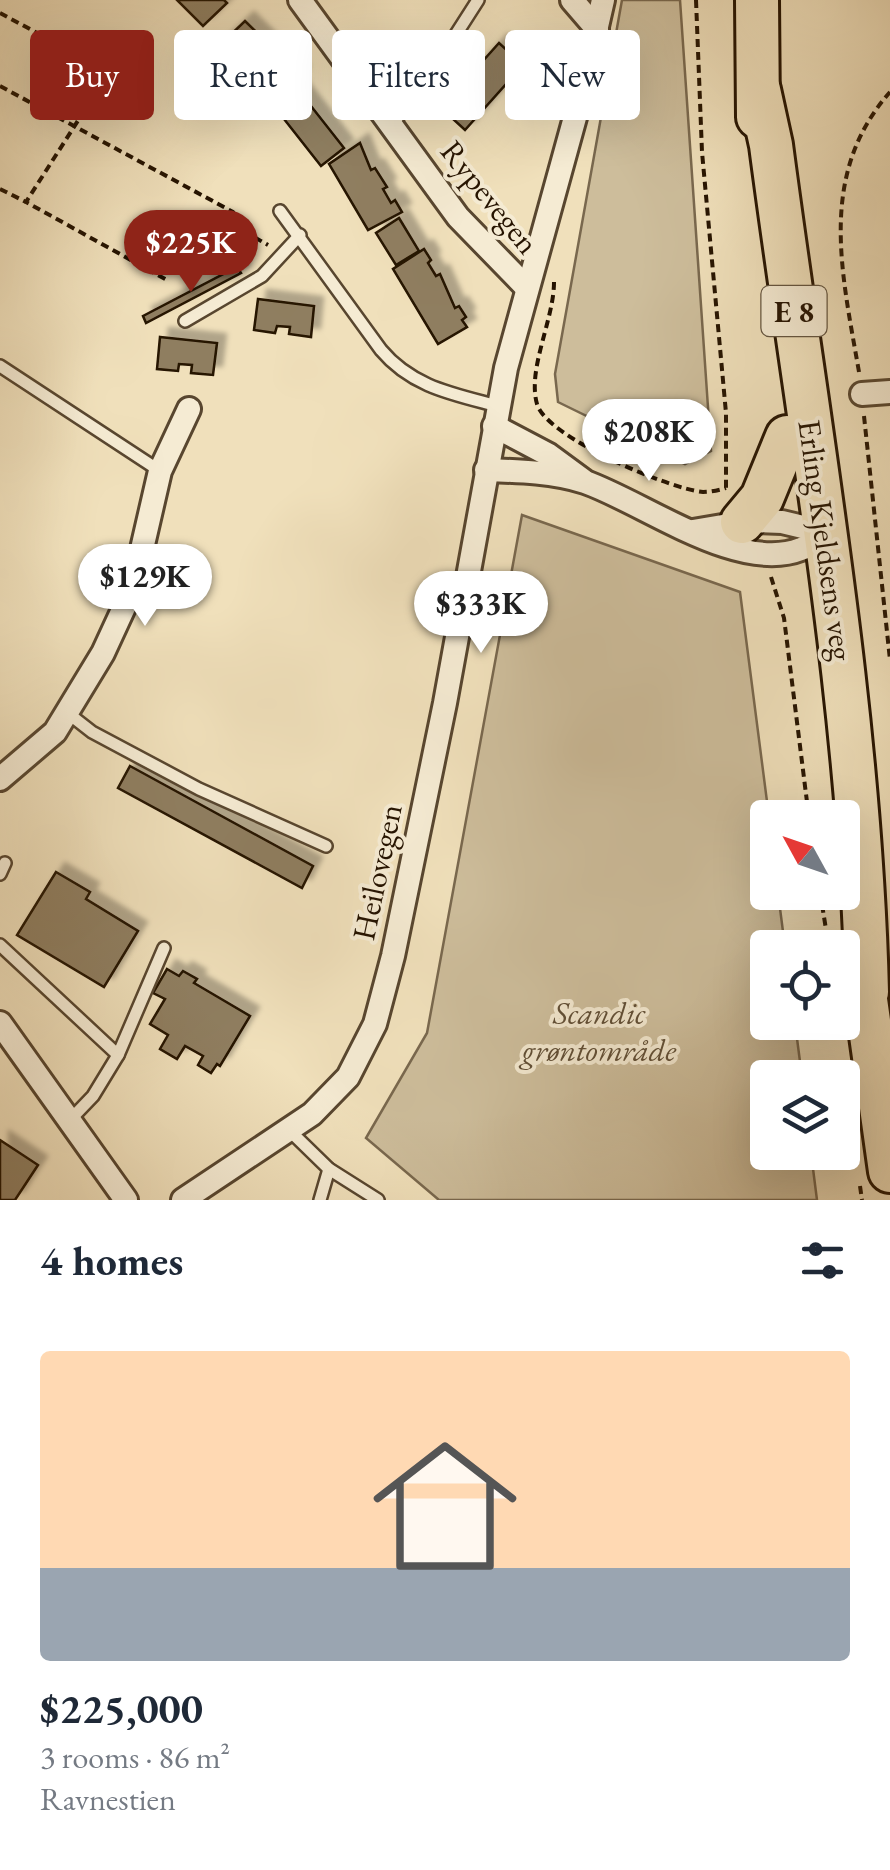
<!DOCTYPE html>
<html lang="en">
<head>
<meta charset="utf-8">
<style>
  body { margin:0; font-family:"EB Garamond",serif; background:#f6f6f7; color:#1f2937; height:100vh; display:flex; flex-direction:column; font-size:38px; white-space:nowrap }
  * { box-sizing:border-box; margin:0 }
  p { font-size:32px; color:#747a83 }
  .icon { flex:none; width:55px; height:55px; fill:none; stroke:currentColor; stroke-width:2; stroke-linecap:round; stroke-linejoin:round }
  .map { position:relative; height:1200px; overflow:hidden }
  .sheet { display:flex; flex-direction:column; background:#fff; flex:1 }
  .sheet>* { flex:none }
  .banner { position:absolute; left:30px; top:30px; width:830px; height:90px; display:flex; gap:20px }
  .needle { width:65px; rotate:310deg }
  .buttons { position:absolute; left:750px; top:800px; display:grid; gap:20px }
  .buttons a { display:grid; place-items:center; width:110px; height:110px; border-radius:10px; background:#fff; box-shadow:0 10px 40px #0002; font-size:50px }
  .price { position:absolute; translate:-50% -85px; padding:0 22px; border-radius:35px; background:#fff; color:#222; font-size:32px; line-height:65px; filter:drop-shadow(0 2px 5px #0008) }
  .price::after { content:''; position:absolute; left:50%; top:60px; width:30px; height:22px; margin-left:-15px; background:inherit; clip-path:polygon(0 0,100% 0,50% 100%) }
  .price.on { background:#8f2418; color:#fff }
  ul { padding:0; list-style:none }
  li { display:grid; align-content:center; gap:20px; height:530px; padding:0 40px }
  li+li { border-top:2px solid #e0e1e3 }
  li span { display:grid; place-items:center; height:310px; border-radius:10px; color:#555 }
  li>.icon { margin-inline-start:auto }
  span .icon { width:180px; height:180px; fill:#fffc; stroke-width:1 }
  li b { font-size:42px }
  h2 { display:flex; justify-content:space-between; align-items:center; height:120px; padding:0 40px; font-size:42px }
  .tag { padding:0 35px; border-radius:10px; background:#fff; box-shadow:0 10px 40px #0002; font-size:35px; line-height:90px }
  .tag.on { background:#8f2418; color:#fff }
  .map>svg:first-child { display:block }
  .green { fill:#cdbd9b; stroke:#79684e; stroke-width:2.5 }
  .building { fill:#8f7e61; stroke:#251300; stroke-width:2.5; filter:url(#shadow) }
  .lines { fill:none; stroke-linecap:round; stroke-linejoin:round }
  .lane-casing { stroke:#58462f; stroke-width:16 }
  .street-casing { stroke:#58462f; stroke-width:28 }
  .highway-casing { stroke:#251300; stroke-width:48 }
  .path { stroke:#251300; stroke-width:4; stroke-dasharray:8 5; stroke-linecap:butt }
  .lane { stroke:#f5ebd3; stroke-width:11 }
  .street { stroke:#f5ebd3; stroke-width:22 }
  .highway { stroke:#f0e0bb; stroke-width:42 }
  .labels { text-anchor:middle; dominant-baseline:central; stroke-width:8; stroke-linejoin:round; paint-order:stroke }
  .shield { fill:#f5ebd3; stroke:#63543f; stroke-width:2.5 }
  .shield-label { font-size:30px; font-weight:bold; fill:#251300 }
  .street-label { font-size:32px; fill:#251300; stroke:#f5ebd3 }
  .park-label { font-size:32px; font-style:italic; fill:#604e36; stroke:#f5ebd3 }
</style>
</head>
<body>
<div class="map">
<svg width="890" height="1200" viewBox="0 0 890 1200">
  <defs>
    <filter id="shadow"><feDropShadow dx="9" dy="-9" stdDeviation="2.5" flood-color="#0004"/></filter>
  </defs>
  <rect width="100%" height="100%" fill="#f0e0bb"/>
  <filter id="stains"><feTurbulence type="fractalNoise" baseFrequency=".002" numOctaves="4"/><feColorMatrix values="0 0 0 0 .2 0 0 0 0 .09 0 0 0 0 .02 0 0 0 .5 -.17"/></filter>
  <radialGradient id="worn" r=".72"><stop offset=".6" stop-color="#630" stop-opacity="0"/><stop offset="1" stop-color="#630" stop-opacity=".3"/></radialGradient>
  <!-- green -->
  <g class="green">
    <polygon points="622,0 680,0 711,451 685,464 558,402 555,374"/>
    <polygon points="522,515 740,592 769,817 768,892 778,893 785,947 768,948 768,1022 795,1023 802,1077 768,1078 768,1152 811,1153 817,1200 439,1200 366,1138 427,1033"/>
  </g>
  <!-- building -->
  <g class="building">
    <polygon points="177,0 224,0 227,3 203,26"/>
    <polygon points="245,21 300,75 276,98 221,44"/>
    <polygon points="499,43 523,65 465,130 441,108 467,79 465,77 471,70 473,72"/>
    <polygon points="296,87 344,148 321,166 273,105"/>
    <polygon points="360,143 371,170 375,168 387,187 383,189 391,203 395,200 402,212 368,230 329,164"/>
    <polygon points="399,218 419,251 396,265 376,233"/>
    <polygon points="424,249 431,260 428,263 436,276 440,274 455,308 459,306 466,317 462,320 467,327 438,344 393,269"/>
    <polygon points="237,267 241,273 146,323 143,316"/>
    <polygon points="258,299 314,306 311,337 289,334 290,327 277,326 275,333 254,330"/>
    <polygon points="160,337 217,343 213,375 191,373 192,365 179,364 178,371 157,369"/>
    <polygon points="130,766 313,866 302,888 118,788"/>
    <polygon points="56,872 90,892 86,899 138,931 104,987 17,935"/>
    <polygon points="167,969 179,976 183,971 197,979 194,983 250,1016 220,1066 217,1064 211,1073 198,1065 203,1056 185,1046 177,1059 160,1049 168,1035 150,1024 165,999 153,993"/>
    <polygon points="0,1140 38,1165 15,1200 0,1200"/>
  </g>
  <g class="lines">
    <defs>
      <g id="lane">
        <polyline points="392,125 437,64 478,0"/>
        <path d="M280,211L381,350C412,387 453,394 498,406"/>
        <polyline points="185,321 262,276 300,235"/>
        <polyline points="0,366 160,471"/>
        <polyline points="69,714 92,732 199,789 326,846"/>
        <polyline points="0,874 5,863"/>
        <polyline points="0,945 118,1055 93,1096 70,1120"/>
        <polyline points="118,1055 164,948"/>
        <polyline points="290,1131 329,1169 378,1200"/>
        <polyline points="320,1200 329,1169"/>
      </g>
      <g id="street">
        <polyline points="300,0 458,217 527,288"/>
        <polyline points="572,0 597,29"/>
        <polyline points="862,394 890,392"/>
        <polyline points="494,426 549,455 583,480"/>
        <path d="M486,470C519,471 554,472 585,482C643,502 738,574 801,549C811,546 819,538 828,533"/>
        <polyline points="693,531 752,521 782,522 828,533"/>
        <polyline points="0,779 55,732 103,653 133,588 160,471 189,409"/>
        <polyline points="0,1023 126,1200"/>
        <polyline points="183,1200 312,1114 348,1077 375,1024 393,956 445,703 506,368 582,92 603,0"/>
      </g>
      <g id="highway">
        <polyline points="757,0 758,117"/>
        <path d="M759,90L771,145C808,427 860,707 867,992"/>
        <polyline points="742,522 762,498 787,437"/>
        <polyline points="861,964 890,1171"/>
      </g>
    </defs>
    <!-- lane casing -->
    <use href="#lane" class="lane-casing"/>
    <!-- street casing -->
    <use href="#street" class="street-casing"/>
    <!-- highway casing -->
    <use href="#highway" class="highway-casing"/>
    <!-- path -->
    <g class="path">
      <polyline points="696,0 702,152 726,413 726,489"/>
      <polyline points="0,13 93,63 97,70 88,105 26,202 167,280"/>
      <polyline points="0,86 233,212 247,233 268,245"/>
      <polyline points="0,189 26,202"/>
      <path d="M554,282C554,320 527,369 537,404C546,437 669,489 703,492C711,492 719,490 726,488"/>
      <path d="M859,372C842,273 817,175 890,92"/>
      <polyline points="864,416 890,660"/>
      <polyline points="771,577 784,618 809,818"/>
      <polyline points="820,892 829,948"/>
      <polyline points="860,1186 862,1200"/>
    </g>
    <!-- lane -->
    <use href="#lane" class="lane"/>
    <!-- street -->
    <use href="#street" class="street"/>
    <!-- highway -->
    <use href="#highway" class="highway"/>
  </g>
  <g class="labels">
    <!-- shield labels -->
    <rect class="shield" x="761.5" y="286" width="65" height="50" rx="8"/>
    <g class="shield-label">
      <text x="794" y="311">E 8</text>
    </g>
    <!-- street labels -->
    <g class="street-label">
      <text transform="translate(490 197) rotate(51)">Rypevegen</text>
      <text transform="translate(826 540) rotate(82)">Erling Kjeldsens veg</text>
      <text transform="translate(377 872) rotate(-78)">Heilovegen</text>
    </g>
    <!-- park labels -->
    <g class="park-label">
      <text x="599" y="1013">Scandic<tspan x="599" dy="37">grøntområde</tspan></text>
    </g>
  </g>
  <rect width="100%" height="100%" filter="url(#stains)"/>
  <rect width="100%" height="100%" fill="url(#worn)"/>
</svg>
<div class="buttons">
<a><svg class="needle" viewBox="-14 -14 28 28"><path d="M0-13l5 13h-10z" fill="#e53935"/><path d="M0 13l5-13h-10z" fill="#747a83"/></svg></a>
<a><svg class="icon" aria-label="locate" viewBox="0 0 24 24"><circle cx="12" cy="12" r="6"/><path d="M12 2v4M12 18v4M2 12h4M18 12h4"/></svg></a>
<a><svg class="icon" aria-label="layers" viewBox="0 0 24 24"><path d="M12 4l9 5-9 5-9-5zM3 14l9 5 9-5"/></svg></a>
</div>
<b class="price on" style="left:191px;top:295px">$225K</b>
<b class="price" style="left:649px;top:484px">$208K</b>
<b class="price" style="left:145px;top:629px">$129K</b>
<b class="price" style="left:481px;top:656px">$333K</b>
<div class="banner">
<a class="tag on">Buy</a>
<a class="tag">Rent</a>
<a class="tag">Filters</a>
<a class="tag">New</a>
</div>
</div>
<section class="sheet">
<h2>4 homes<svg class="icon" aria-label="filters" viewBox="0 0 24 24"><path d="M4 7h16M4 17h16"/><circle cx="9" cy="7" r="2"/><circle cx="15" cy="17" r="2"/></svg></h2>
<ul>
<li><span style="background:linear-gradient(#ffd9b3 70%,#9aa5b1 0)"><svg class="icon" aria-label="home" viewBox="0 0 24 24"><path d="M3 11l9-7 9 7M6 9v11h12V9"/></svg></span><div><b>$225,000</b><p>3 rooms · 86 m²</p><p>Ravnestien</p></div></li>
</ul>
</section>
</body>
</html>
